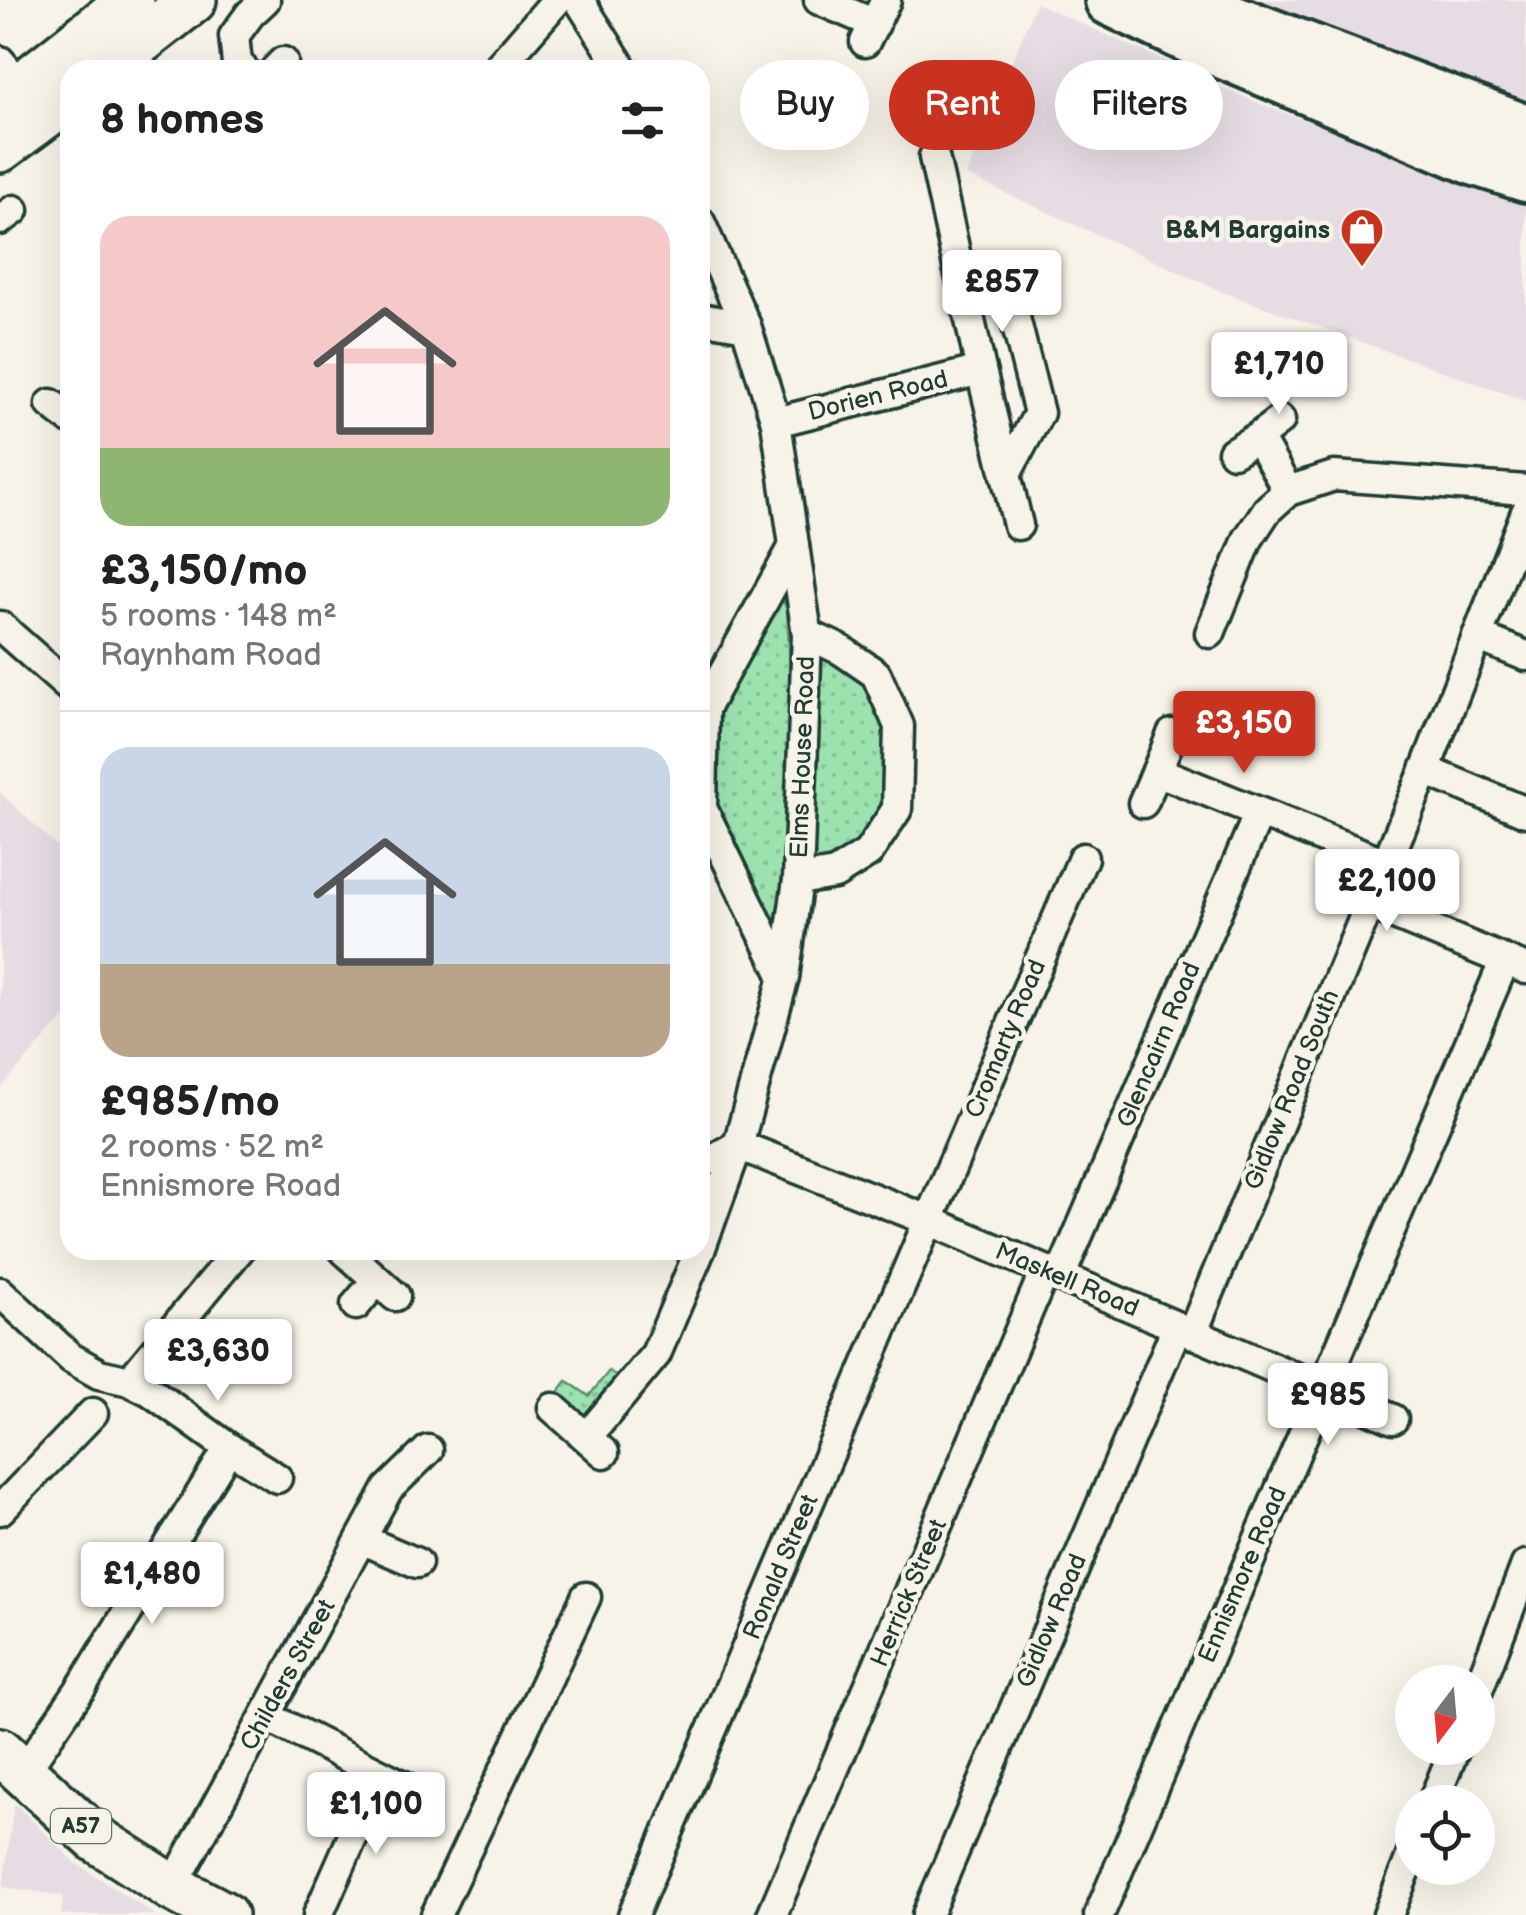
<!DOCTYPE html>
<html lang="en">
<head>
<meta charset="utf-8">
<style>
  body { margin:0; font-family:"Balsamiq Sans",sans-serif; background:#f6f6f6; color:#222; height:100vh; display:flex; flex-direction:column; font-size:38px; white-space:nowrap }
  * { box-sizing:border-box; margin:0 }
  p { font-size:32px; color:#767676 }
  .icon { flex:none; width:55px; height:55px; fill:none; stroke:currentColor; stroke-width:2; stroke-linecap:round; stroke-linejoin:round }
  .map { position:relative; flex:1; overflow:hidden }
  .drawer { position:absolute; left:60px; top:60px; width:650px; height:1200px; display:flex; flex-direction:column; background:#fff; border-radius:30px; box-shadow:0 10px 40px #0002 }
  .drawer>* { flex:none }
  .guide { position:absolute; left:740px; top:60px; width:635px; height:90px; display:flex; gap:20px }
  .needle { width:65px; rotate:196deg }
  .fabs { position:absolute; left:1395px; top:1665px; display:grid; gap:20px }
  .fabs a { display:grid; place-items:center; width:100px; height:100px; border-radius:50%; background:#fff; box-shadow:0 10px 40px #0002; font-size:50px }
  .price { position:absolute; translate:-50% -85px; padding:0 22px; border-radius:10px; background:#fff; color:#222; font-size:32px; line-height:65px; filter:drop-shadow(0 2px 5px #0008) }
  .price::after { content:''; position:absolute; left:50%; top:60px; width:30px; height:22px; margin-left:-15px; background:inherit; clip-path:polygon(0 0,100% 0,50% 100%) }
  .price.selected { background:#c8321e; color:#fff }
  ul { padding:0; list-style:none }
  li { display:grid; align-content:center; gap:20px; height:530px; padding:0 40px }
  li+li { border-top:2px solid #e0e0e0 }
  li span { display:grid; place-items:center; height:310px; border-radius:30px; color:#555 }
  li>.icon { margin-inline-start:auto }
  span .icon { width:180px; height:180px; fill:#fffc; stroke-width:1 }
  li b { font-size:42px }
  h2 { display:flex; justify-content:space-between; align-items:center; height:120px; padding:0 40px; font-size:42px }
  .chip { padding:0 35px; border-radius:45px; background:#fff; box-shadow:0 10px 40px #0002; font-size:35px; line-height:90px }
  .chip.selected { background:#c8321e; color:#fff }
  .map>svg:first-child { display:block }
  .built { fill:#e6dde4 }
  .grass { fill:url(#grass-dots); stroke:#5e9072; stroke-width:2.5 }
  .lines { fill:none; stroke-linecap:round; stroke-linejoin:round }
  .street-casing { stroke:#1f3d34; stroke-width:35 }
  .primary-casing { stroke:#1f3d34; stroke-width:52 }
  .highway-casing { stroke:#1f3d34; stroke-width:58 }
  .street { stroke:#f7f3e8; stroke-width:28 }
  .primary { stroke:#f7f3e8; stroke-width:45 }
  .highway { stroke:#f7f3e8; stroke-width:50 }
  .labels { text-anchor:middle; dominant-baseline:central; stroke-width:9; stroke-linejoin:round; paint-order:stroke }
  .shield { fill:#f7f3e8; stroke:#60746a; stroke-width:2.5 }
  .shield-label { font-size:22px; font-weight:bold; fill:#1f3d34 }
  .poi-label { font-size:25px; font-weight:bold; fill:#1f3d34; stroke:#f7f3e8; text-anchor:end }
  .street-label { font-size:25px; fill:#1f3d34; stroke:#f7f3e8 }
</style>
</head>
<body>
<div class="map">
<svg width="1526" height="1915" viewBox="0 0 1526 1915">
  <defs>
    <pattern id="grass-dots" width="8" height="8" patternUnits="userSpaceOnUse" patternTransform="scale(2.5)"><rect width="8" height="8" fill="#9ce2af"/><path d="M2 2h.1M6 6h.1" fill="none" stroke="#86c397" stroke-width="1.8" stroke-linecap="round"/></pattern>
  </defs>
  <rect width="100%" height="100%" fill="#f7f3e8"/>
  <filter id="ink" filterUnits="userSpaceOnUse"><feTurbulence type="fractalNoise" baseFrequency=".01" numOctaves="2"/><feDisplacementMap in="SourceGraphic" scale="20" xChannelSelector="R" yChannelSelector="G"/><feConvolveMatrix kernelMatrix="1 2 1 2 8 2 1 2 1" color-interpolation-filters="sRGB"/></filter>
  <g filter="url(#ink)">
    <!-- built -->
    <g class="built">
      <polygon points="1253,0 1526,0 1526,110 1368,43"/>
      <polygon points="1036,3 1260,104 1526,200 1526,401 1225,293 966,175"/>
      <polygon points="0,792 70,859 70,1011 0,1089"/>
      <polygon points="14,1803 77,1864 156,1915 61,1915 63,1896 3,1887"/>
    </g>
    <!-- grass -->
    <g class="grass">
      <path d="M775,601H783L787,607C793,715 791,818 777,925L773,933L710,804L718,714L760,608Z"/>
      <polygon points="827,656 868,679 886,721 884,812 862,846 822,868 811,862 818,763 819,664"/>
      <polygon points="609,1371 621,1379 591,1415 575,1415 553,1398 567,1381 589,1396"/>
    </g>
    <g class="lines">
      <defs>
        <g id="street">
          <polyline points="579,0 623,70"/>
          <polyline points="819,0 875,24"/>
          <polyline points="865,42 886,0"/>
          <polyline points="0,61 22,87"/>
          <polyline points="244,70 237,63 234,36 250,14 265,0"/>
          <polyline points="275,70 283,62"/>
          <polyline points="496,70 557,0"/>
          <polyline points="934,157 981,370 1018,525"/>
          <polyline points="0,220 14,210"/>
          <polyline points="700,222 746,326 776,422 807,634 798,880 784,977 738,1145 700,1250"/>
          <polyline points="958,267 1012,306 1039,413 1006,474"/>
          <polyline points="700,318 746,326"/>
          <polyline points="51,404 70,419"/>
          <polyline points="776,422 981,370"/>
          <polyline points="1258,437 1280,420"/>
          <polyline points="1233,452 1258,437 1288,491"/>
          <polyline points="0,626 70,688"/>
          <polyline points="1210,633 1248,539 1267,510 1288,491 1334,476 1526,490"/>
          <polyline points="1477,636 1526,656"/>
          <polyline points="1425,770 1526,812"/>
          <polyline points="1157,771 1172,734"/>
          <polyline points="1143,803 1157,771 1385,863"/>
          <polyline points="798,880 835,874 868,853 897,809 899,726 876,674 841,650 807,634"/>
          <polyline points="1368,904 1526,969"/>
          <polyline points="784,977 702,808 704,709 794,546"/>
          <polyline points="700,1158 713,1159 738,1145 928,1220 1393,1419"/>
          <polyline points="344,1250 395,1296"/>
          <polyline points="1060,1277 1259,813"/>
          <polyline points="0,1292 71,1358 99,1374 130,1381 150,1391 229,1448 277,1478"/>
          <polyline points="356,1305 377,1280"/>
          <polyline points="1192,1334 1425,770 1526,512"/>
          <polyline points="130,1381 239,1250"/>
          <polyline points="553,1408 604,1453"/>
          <polyline points="587,1437 656,1354 700,1250"/>
          <polyline points="0,1510 93,1413"/>
          <polyline points="361,1539 388,1489 428,1450"/>
          <polyline points="1478,1690 1526,1565"/>
          <polyline points="266,1716 412,1790"/>
          <polyline points="23,1773 81,1688 229,1448"/>
          <polyline points="1433,1802 1455,1748"/>
          <polyline points="185,1864 361,1539 417,1563"/>
          <polyline points="318,1915 380,1775"/>
          <polyline points="436,1915 586,1597"/>
          <polyline points="633,1915 1083,858"/>
          <polyline points="772,1915 1045,1271"/>
          <polyline points="927,1915 1177,1327"/>
          <polyline points="1099,1915 1505,960"/>
          <polyline points="1388,1915 1412,1854"/>
        </g>
        <g id="primary">
          <polyline points="104,70 193,0"/>
          <polyline points="0,103 131,0"/>
          <polyline points="0,149 70,97"/>
          <polyline points="0,1751 95,1838 171,1887 224,1915"/>
        </g>
        <g id="highway">
          <polyline points="1111,0 1212,48 1476,160 1526,176"/>
          <polyline points="1192,0 1226,18 1526,131"/>
        </g>
      </defs>
      <!-- street casing -->
      <use href="#street" class="street-casing"/>
      <!-- primary casing -->
      <use href="#primary" class="primary-casing"/>
      <!-- highway casing -->
      <use href="#highway" class="highway-casing"/>
      <!-- street -->
      <use href="#street" class="street"/>
      <!-- primary -->
      <use href="#primary" class="primary"/>
      <!-- highway -->
      <use href="#highway" class="highway"/>
    </g>
  </g>
  <!-- icons -->
  <defs>
    <symbol id="shop-pin" viewBox="-11 -11 22 30"><path d="M0 17L-7.5 6A9.5 9.5 0 1 1 7.5 6Z" fill="#c8321e" stroke="#f7f3e8"/><path d="M-5-2.5h2.3a2.7 3.5 0 0 1 5.4 0H5L5.5 6h-11ZM-1.5-2.5h3a1.5 2.3 0 0 0-3 0Z" fill="#fff"/></symbol>
  </defs>
  <g fill-rule="evenodd">
    <use href="#shop-pin" x="1337" y="205" width="50" height="68"/>
  </g>
  <g class="labels">
    <!-- shield labels -->
    <rect class="shield" x="51" y="1809" width="60" height="34" rx="8"/>
    <g class="shield-label">
      <text x="81" y="1826">A57</text>
    </g>
    <!-- poi labels -->
    <g class="poi-label">
      <text x="1330" y="230">B&amp;M Bargains</text>
    </g>
    <!-- street labels -->
    <g class="street-label">
      <text transform="translate(878 396) rotate(-14)">Dorien Road</text>
      <text transform="translate(803 757) rotate(-88)">Elms House Road</text>
      <text transform="translate(1006 1039) rotate(-67)">Cromarty Road</text>
      <text transform="translate(1159 1045) rotate(-67)">Glencairn Road</text>
      <text transform="translate(1292 1090) rotate(-68)">Gidlow Road South</text>
      <text transform="translate(1067 1280) rotate(23)">Maskell Road</text>
      <text transform="translate(781 1567) rotate(-67)">Ronald Street</text>
      <text transform="translate(1243 1575) rotate(-67)">Ennismore Road</text>
      <text transform="translate(909 1593) rotate(-67)">Herrick Street</text>
      <text transform="translate(1052 1621) rotate(-67)">Gidlow Road</text>
      <text transform="translate(288 1675) rotate(-61)">Childers Street</text>
    </g>
  </g>
</svg>
<div class="fabs">
<a><svg class="needle" viewBox="-14 -14 28 28"><path d="M0-13l5 13h-10z" fill="#e53935"/><path d="M0 13l5-13h-10z" fill="#767676"/></svg></a>
<a><svg class="icon" aria-label="locate" viewBox="0 0 24 24"><circle cx="12" cy="12" r="6"/><path d="M12 2v4M12 18v4M2 12h4M18 12h4"/></svg></a>
</div>
<b class="price" style="left:1002px;top:335px">£857</b>
<b class="price" style="left:1279px;top:417px">£1,710</b>
<b class="price selected" style="left:1244px;top:776px">£3,150</b>
<b class="price" style="left:1387px;top:934px">£2,100</b>
<b class="price" style="left:218px;top:1404px">£3,630</b>
<b class="price" style="left:1328px;top:1448px">£985</b>
<b class="price" style="left:152px;top:1627px">£1,480</b>
<b class="price" style="left:376px;top:1857px">£1,100</b>
<div class="guide">
<a class="chip">Buy</a>
<a class="chip selected">Rent</a>
<a class="chip">Filters</a>
</div>
<section class="drawer">
<h2>8 homes<svg class="icon" aria-label="filters" viewBox="0 0 24 24"><path d="M4 7h16M4 17h16"/><circle cx="9" cy="7" r="2"/><circle cx="15" cy="17" r="2"/></svg></h2>
<ul>
<li><span style="background:linear-gradient(#f6c9c9 75%,#8fb573 0)"><svg class="icon" aria-label="home" viewBox="0 0 24 24"><path d="M3 11l9-7 9 7M6 9v11h12V9"/></svg></span><div><b>£3,150/mo</b><p>5 rooms · 148 m²</p><p>Raynham Road</p></div></li>
<li><span style="background:linear-gradient(#c9d6e8 70%,#b9a48a 0)"><svg class="icon" aria-label="home" viewBox="0 0 24 24"><path d="M3 11l9-7 9 7M6 9v11h12V9"/></svg></span><div><b>£985/mo</b><p>2 rooms · 52 m²</p><p>Ennismore Road</p></div></li>
</ul>
</section>
</div>
</body>
</html>
